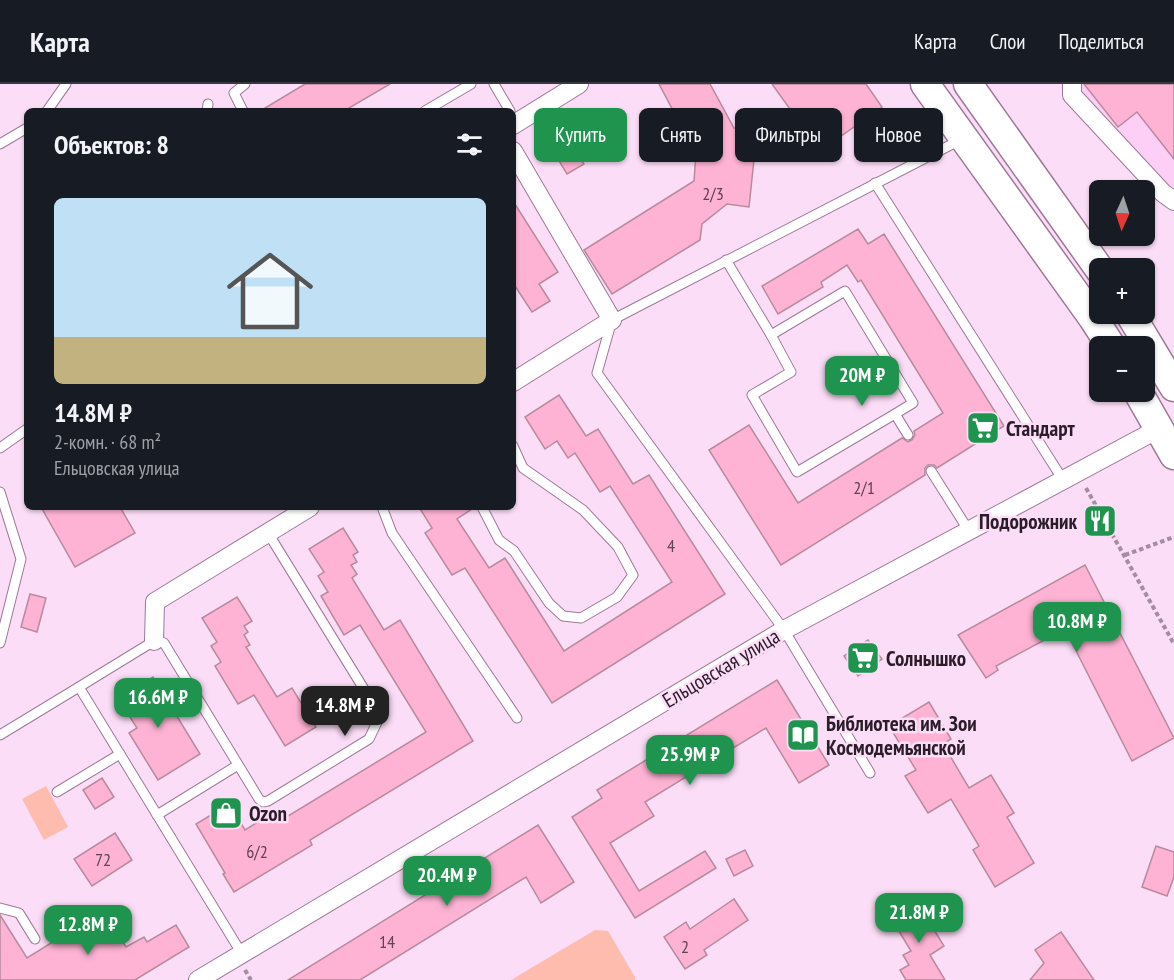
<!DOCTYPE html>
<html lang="ru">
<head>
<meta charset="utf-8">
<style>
  body { margin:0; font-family:"PT Sans Narrow",sans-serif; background:#242831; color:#f1f3f6; height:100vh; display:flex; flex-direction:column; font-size:22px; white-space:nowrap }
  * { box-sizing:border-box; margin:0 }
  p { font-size:20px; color:#9ea1a6 }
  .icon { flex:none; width:33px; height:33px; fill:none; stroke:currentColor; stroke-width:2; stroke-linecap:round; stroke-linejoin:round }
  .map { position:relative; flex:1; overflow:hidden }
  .details { position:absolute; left:24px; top:24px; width:492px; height:402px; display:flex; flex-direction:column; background:#171b24; border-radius:9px; box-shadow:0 2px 4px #0004 }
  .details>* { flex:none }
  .banner { position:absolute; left:534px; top:24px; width:549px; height:54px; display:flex; gap:12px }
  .needle { width:39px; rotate:183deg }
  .buttons { position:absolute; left:1089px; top:96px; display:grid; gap:12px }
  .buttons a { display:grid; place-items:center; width:66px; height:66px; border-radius:9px; background:#171b24; box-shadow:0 2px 4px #0004; font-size:30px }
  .price { position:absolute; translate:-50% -51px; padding:0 14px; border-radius:12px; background:#1f944f; color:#fff; font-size:20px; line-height:39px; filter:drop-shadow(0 2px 3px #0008) }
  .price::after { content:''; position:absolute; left:50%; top:36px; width:18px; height:14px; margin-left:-9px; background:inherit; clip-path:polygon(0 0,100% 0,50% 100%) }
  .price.current { background:#222; color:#fff }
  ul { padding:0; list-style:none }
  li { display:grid; align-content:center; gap:12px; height:318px; padding:0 30px }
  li+li { border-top:2px solid #363941 }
  li span { display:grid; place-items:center; height:186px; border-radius:9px; color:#555 }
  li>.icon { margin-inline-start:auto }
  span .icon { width:108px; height:108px; fill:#fffc; stroke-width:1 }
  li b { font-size:26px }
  h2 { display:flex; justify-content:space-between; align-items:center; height:72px; padding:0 30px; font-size:26px }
  .pill { padding:0 21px; border-radius:9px; background:#171b24; box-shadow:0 2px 4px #0004; font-size:21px; line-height:54px }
  .pill.current { background:#1f944f; color:#fff }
  header { display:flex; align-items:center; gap:36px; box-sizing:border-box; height:84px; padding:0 30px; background:#171b24; border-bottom:2px solid #363941 }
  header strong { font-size:28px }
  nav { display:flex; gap:33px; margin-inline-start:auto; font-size:21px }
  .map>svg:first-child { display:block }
  .built { fill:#fdcff6 }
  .green { fill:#febcaf }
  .building { fill:#feb3d4; stroke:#b88a9d; stroke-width:1.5 }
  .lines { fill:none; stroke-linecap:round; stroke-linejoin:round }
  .lane-casing { stroke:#9d7997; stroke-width:11 }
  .street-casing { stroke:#9d7997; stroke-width:20 }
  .primary-casing { stroke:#9d7997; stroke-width:31 }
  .path { stroke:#a48ca1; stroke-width:4; stroke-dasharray:4.5 3; stroke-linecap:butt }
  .lane { stroke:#fff; stroke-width:9 }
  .street { stroke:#fff; stroke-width:18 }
  .primary { stroke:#fff; stroke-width:28 }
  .labels { text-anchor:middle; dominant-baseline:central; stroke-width:5; stroke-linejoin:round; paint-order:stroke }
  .number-label { font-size:18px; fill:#5f4253 }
  .poi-label { font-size:21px; font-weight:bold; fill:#2a1c28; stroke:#fcddf7; text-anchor:start }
  .street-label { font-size:21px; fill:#2a1c28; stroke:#fcddf7 }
</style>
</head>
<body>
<header>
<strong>Карта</strong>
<nav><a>Карта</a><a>Слои</a><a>Поделиться</a></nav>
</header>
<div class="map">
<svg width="1174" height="896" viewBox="0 0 1174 896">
  <rect width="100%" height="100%" fill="#fcddf7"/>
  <!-- built -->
  <polygon class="built" points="1061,0 1174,0 1174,124"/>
  <!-- green -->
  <g class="green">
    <polygon points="46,702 68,743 44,756 22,715"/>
    <polygon points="595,846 608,847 635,893 635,896 511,896"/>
  </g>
  <!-- building -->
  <g class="building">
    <polygon points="305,0 390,0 344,27 260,27"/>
    <polygon points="659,0 710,0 734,44 757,47 749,123 727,120 702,140 700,156 612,210 584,166 694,97 696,70"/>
    <polygon points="772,0 866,0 882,23 820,67"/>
    <polygon points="1084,0 1174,0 1174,75 1137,28 1118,43"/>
    <polygon points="566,51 584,80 567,90 550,62"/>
    <polygon points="513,117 558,188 539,200 550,217 532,228 513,199"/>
    <polygon points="858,145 868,160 884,150 1004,342 937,384 934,381 928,381 925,384 925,391 781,481 709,366 749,341 798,419 902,354 908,358 912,356 915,351 914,347 943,329 861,196 858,198 847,181 821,198 823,203 778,230 762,202"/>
    <polygon points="559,311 586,352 598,345 633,400 649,391 725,510 552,619 465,484 452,491 425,449 432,444 419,423 475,423 457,435 489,484 505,474 564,567 672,498 610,402 600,408 575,369 568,374 557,357 545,365 525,333"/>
    <polygon points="41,423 120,423 135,449 75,483"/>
    <polygon points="343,444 358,468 353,471 357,478 351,481 357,490 352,494 384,546 400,536 473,657 310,756 312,761 234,808 223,790 225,789 196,740 229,720 245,746 274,728 280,737 426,648 360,541 344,551 321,512 328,508 318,492 324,488 309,465"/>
    <polygon points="1085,481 1174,654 1132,677 1069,553 1050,553 996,582 998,586 986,594 958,551"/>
    <polygon points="30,510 46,514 37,548 21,543"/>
    <polygon points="237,513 252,537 244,542 248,548 244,551 250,561 246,563 277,613 292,604 316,643 285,662 254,611 238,620 215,582 221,578 211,562 217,558 202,534"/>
    <polygon points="868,556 882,575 858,592 844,572"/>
    <polygon points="153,593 200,670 158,696 129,649 137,644 118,614"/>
    <polygon points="777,596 829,681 799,699 766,644 645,718 654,732 610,759 639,807 705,767 716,784 635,834 572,733 602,714 597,706"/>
    <polygon points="929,618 951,655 943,660 969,704 991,691 1014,729 1007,733 1034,779 995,803 973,766 979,762 951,715 928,729 905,692 916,686 889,642"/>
    <polygon points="102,694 114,713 95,725 83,706"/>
    <polygon points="538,741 574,798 541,819 526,793 360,896 288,896"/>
    <polygon points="115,749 132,776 92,802 74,775"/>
    <polygon points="1156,762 1174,768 1174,793 1167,812 1142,803"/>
    <polygon points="745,766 753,782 734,792 726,775"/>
    <polygon points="734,815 748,836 704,866 707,871 685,885 664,853 686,838 690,845"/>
    <polygon points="917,818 944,862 930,871 945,896 906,896 900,886 909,881 903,871 911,867 891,834"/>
    <polygon points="0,831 27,874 80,841 89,856 113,842 126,863 144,853 147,858 176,841 189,863 135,896 0,896"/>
    <polygon points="1061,848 1094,896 1030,896 1044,879 1035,866"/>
  </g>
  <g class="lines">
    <defs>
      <g id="lane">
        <polyline points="494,0 510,27"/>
        <polyline points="47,27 66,0"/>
        <polyline points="207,27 208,20"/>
        <polyline points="243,27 234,9 245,0"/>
        <polyline points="425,27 471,0"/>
        <polyline points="0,60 27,44"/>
        <polyline points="875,99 1063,396"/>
        <polyline points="726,176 771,251 845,207 913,319 895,330 908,351"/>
        <polyline points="771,251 791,288 752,311 797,388 895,330"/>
        <polyline points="0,364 27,345"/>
        <polyline points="931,387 969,447"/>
        <polyline points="0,408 21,475 0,559"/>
        <polyline points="382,423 392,449 517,634"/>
        <polyline points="482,423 499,456 514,467 549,519 563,532 581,534 617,513 633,491 618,463 583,426 523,384 513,362"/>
        <polyline points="79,603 154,557 159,557 164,559 259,715 263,718 268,717 369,655 379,634 378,628 268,449"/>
        <polyline points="0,651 79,603 242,870"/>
        <polyline points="870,689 784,546 597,289 612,236 962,55"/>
        <polyline points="57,708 120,670"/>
        <polyline points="157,731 238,681"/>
        <polyline points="0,824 19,829 35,855"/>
      </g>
      <g id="street">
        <polyline points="1072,0 1072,11 1163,109 1174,117"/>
        <polyline points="513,41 579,0"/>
        <polyline points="513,67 612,236 513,298"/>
        <polyline points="154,557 155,518 310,423"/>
        <polyline points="198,896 784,546 1160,344"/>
      </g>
      <g id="primary">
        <polyline points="925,0 1093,234 1111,262"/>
        <polyline points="968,0 1100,186"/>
        <polyline points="1130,230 1174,303"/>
        <polyline points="1138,308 1174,371"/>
      </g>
    </defs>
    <!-- lane casing -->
    <use href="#lane" class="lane-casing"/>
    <!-- street casing -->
    <use href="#street" class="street-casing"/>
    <!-- primary casing -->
    <use href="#primary" class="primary-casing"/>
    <!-- path -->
    <g class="path">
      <polyline points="401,27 403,27"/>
      <polyline points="1086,404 1174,560"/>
      <polyline points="1125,471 1174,453"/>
      <polyline points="245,886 251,896"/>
    </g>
    <!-- lane -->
    <use href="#lane" class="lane"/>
    <!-- street -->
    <use href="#street" class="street"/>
    <!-- primary -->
    <use href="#primary" class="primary"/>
  </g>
  <!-- icons -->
  <defs>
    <symbol id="supermarket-square" viewBox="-11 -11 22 22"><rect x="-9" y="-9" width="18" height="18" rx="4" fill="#1f944f" stroke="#fcddf7"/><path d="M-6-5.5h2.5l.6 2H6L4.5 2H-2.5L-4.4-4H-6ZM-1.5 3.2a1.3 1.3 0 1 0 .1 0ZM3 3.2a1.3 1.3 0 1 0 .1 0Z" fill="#fff"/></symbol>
    <symbol id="restaurant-square" viewBox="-11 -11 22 22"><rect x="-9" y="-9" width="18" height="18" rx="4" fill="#1f944f" stroke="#fcddf7"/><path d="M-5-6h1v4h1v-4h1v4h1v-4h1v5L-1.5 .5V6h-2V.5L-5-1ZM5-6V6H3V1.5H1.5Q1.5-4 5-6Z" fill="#fff"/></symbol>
    <symbol id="library-square" viewBox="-11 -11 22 22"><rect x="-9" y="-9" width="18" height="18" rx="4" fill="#1f944f" stroke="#fcddf7"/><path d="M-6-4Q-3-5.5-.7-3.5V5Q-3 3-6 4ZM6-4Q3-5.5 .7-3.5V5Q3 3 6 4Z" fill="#fff"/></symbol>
    <symbol id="shop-square" viewBox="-11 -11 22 22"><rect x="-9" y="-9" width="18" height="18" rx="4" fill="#1f944f" stroke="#fcddf7"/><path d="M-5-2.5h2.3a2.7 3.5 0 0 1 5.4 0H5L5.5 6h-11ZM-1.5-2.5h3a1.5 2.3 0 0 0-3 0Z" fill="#fff"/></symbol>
  </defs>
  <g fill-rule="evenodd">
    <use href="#supermarket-square" x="964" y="325" width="38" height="38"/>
    <use href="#restaurant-square" x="1081" y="418" width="38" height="38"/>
    <use href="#supermarket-square" x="844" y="555" width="38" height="38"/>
    <use href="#library-square" x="784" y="632" width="38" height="38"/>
    <use href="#shop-square" x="207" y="710" width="38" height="38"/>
  </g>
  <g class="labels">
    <!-- number labels -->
    <g class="number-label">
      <text x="713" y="109">2/3</text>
      <text x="864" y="403">2/1</text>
      <text x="671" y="461">4</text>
      <text x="257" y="767">6/2</text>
      <text x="103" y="775">72</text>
      <text x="387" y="857">14</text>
      <text x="685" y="862">2</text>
    </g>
    <!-- poi labels -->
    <g class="poi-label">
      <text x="1006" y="344">Стандарт</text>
      <text x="1077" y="437" text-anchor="end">Подорожник</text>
      <text x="886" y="574">Солнышко</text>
      <text x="826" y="639">Библиотека им. Зои<tspan x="826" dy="24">Космодемьянской</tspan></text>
      <text x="249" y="729">Ozon</text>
    </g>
    <!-- street labels -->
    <g class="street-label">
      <text transform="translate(721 584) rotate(-31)">Ельцовская улица</text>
    </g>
  </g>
</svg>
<div class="buttons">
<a><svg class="needle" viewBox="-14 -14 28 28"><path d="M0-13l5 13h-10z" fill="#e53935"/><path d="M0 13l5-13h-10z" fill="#9ea1a6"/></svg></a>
<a>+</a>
<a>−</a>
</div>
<b class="price" style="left:862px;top:323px">20M ₽</b>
<b class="price" style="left:1077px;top:569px">10.8M ₽</b>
<b class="price" style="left:158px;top:645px">16.6M ₽</b>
<b class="price current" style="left:345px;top:653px">14.8M ₽</b>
<b class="price" style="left:690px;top:702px">25.9M ₽</b>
<b class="price" style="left:447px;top:823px">20.4M ₽</b>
<b class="price" style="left:919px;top:860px">21.8M ₽</b>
<b class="price" style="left:88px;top:872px">12.8M ₽</b>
<div class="banner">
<a class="pill current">Купить</a>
<a class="pill">Снять</a>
<a class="pill">Фильтры</a>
<a class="pill">Новое</a>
</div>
<section class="details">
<h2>Объектов: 8<svg class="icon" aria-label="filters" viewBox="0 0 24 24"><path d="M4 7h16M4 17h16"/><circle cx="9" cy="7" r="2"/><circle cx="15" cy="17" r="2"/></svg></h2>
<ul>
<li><span style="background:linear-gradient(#bfe0f5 75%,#c2b280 0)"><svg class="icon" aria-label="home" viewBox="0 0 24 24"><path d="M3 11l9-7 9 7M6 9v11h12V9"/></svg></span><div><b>14.8M ₽</b><p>2-комн. · 68 m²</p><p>Ельцовская улица</p></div></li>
</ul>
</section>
</div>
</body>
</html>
